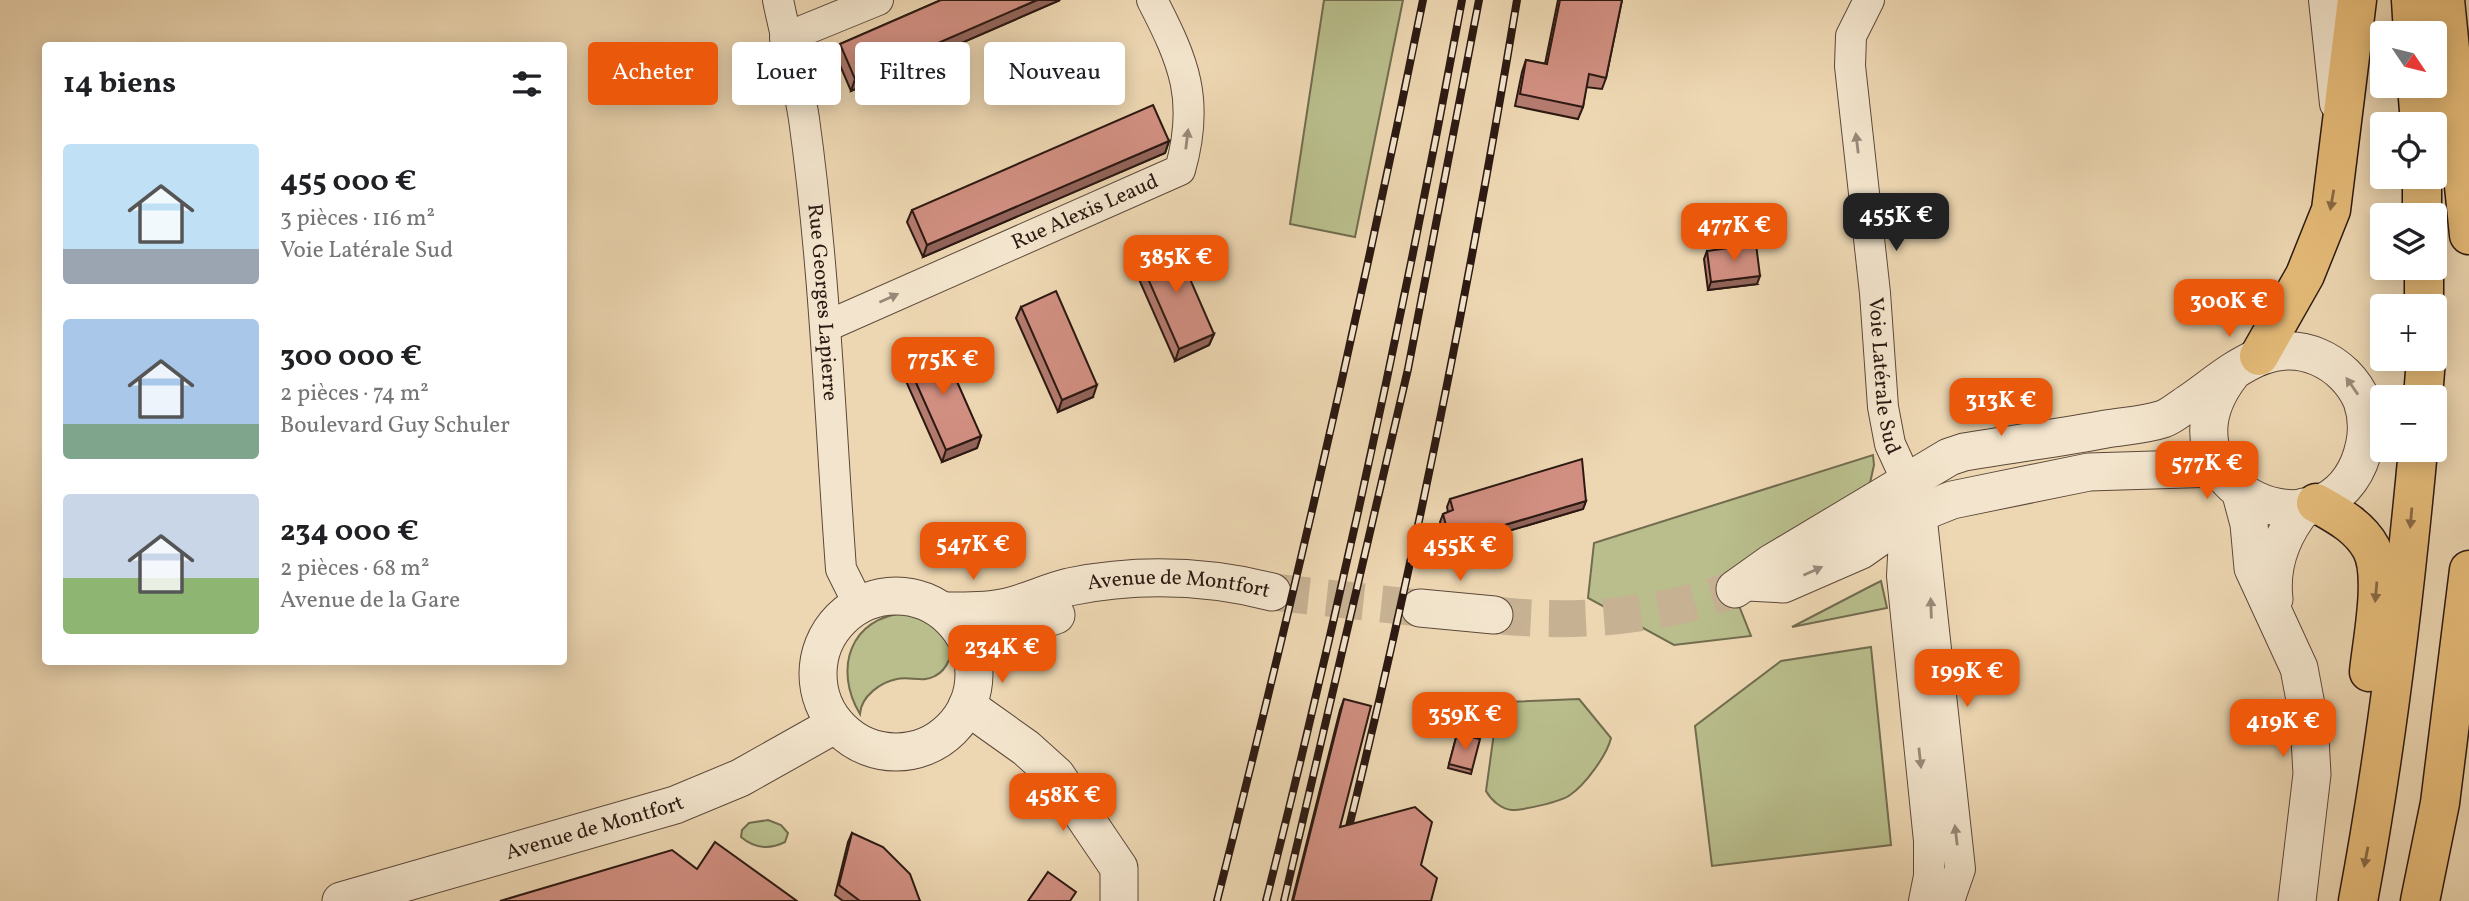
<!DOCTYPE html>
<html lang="fr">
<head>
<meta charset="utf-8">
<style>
  body { margin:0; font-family:Vollkorn,serif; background:#f6f6f6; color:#202124; height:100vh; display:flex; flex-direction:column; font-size:26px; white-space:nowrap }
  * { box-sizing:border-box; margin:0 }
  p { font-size:23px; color:#757577 }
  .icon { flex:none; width:38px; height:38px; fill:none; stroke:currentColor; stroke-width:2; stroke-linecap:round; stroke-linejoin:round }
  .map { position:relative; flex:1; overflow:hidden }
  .details { position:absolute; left:42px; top:42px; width:525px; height:623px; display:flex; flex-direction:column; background:#fff; border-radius:7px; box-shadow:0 4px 18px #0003 }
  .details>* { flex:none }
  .guide { position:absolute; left:588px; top:42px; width:665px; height:63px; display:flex; gap:14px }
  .needle { width:46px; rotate:125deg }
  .fabs { position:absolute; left:2370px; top:21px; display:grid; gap:14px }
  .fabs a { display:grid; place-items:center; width:77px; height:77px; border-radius:7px; background:#fff; box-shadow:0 4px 18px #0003; font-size:35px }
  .price { position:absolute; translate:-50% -60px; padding:0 16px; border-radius:14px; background:#ea580c; color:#fff; font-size:23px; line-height:46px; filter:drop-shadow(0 2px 4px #0008) }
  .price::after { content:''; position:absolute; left:50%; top:42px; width:21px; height:16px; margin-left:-10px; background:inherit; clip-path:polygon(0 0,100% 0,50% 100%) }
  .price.current { background:#222; color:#fff }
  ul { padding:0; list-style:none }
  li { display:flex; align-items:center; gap:21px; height:175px; padding:0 21px }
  li span { display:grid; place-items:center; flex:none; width:196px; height:140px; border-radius:7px; color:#555 }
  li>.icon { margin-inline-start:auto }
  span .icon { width:84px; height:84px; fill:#fffc; stroke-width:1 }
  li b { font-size:30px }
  h2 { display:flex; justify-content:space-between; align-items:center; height:84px; padding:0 21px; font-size:30px }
  .chip { padding:0 24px; border-radius:7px; background:#fff; box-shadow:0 4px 18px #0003; font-size:24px; line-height:63px }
  .chip.current { background:#ea580c; color:#fff }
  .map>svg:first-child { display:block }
  .green { fill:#b9be8c; stroke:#726c4f; stroke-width:2 }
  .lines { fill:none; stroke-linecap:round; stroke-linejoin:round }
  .tertiary-tunnel { stroke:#c6b192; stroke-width:37; stroke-dasharray:37 18; stroke-linecap:butt }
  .minor-casing { stroke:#5c483a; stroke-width:32 }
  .tertiary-casing { stroke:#5c483a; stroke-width:39 }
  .primary-casing { stroke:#2c1912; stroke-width:41 }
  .minor { stroke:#f3e5cd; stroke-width:30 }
  .tertiary { stroke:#f3e5cd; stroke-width:37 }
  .primary { stroke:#e6bc79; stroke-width:38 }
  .rail-casing { stroke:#2c1912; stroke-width:8 }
  .rail { stroke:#f3e5cd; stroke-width:5; stroke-dasharray:16; stroke-linecap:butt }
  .wall { fill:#b47b6f; stroke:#2c1912; stroke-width:2 }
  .shaded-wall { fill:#92645a; stroke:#2c1912; stroke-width:2 }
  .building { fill:#d18f81; stroke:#2c1912; stroke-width:2 }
  .oneway { fill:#998979 }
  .oneway2 { fill:#896a46 }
  .labels { text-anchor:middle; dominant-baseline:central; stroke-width:7; stroke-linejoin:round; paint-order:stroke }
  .street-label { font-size:21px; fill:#2c1912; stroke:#f3e5cd }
</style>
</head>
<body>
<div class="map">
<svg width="2469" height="901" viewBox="0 0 2469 901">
  <rect width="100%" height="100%" fill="#edd7b2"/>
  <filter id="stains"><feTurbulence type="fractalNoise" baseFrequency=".00286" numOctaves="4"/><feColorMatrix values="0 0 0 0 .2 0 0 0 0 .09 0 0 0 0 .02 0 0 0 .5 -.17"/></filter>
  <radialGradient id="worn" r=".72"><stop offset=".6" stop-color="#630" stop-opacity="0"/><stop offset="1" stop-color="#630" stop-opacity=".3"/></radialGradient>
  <!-- green -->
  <g class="green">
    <polygon points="1324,0 1403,0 1355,237 1290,224"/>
    <polygon points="1873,455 1874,465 1870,483 1726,573 1751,636 1674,645 1588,598 1594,543"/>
    <polygon points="1881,581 1887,608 1792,627 1871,586"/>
    <path d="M906,613C927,617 963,633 949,660C946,667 941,673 935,676C923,683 910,676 897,679C881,682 861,696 860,714C833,669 850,617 906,613Z"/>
    <polygon points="1871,647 1891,845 1712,866 1695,726 1781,661"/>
    <path d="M1579,699L1611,738C1607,755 1585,785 1570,795C1561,802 1523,810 1512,810C1501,809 1491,800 1486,791L1497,711L1506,702Z"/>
    <path d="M768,820L781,825L788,833L785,842C769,850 755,849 741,837L742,830L749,823Z"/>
  </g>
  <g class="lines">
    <!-- tertiary-tunnel -->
    <g class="tertiary-tunnel">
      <polyline points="1272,592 1420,608"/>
      <path d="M1494,615C1577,624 1656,617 1735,589"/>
    </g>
    <defs>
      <g id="minor">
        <path id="s1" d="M778,0C786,40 798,79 804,119C825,269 830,419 841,569L859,605"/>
        <path id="s2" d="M1869,0L1851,36L1850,66L1875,293L1883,407L1890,444L1921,512L1960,869L1949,901"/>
        <polyline points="2324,0 2335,104"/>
        <polyline points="785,38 878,0"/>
        <path id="s3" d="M827,326L1180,170C1200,100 1184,62 1152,0"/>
        <polyline points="1905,519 1902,576 1929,841 1929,876 1924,901"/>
      </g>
      <g id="tertiary">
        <polyline points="2241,494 2249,524 2253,568 2299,668 2309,721 2312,774 2297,901"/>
        <polyline points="1748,582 1783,584 1861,550 1905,519 1952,500 2089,472 2218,468"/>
        <path d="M1735,589L1770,564L1949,457L1964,452C2011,444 2059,438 2106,429C2124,426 2145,425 2163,419C2172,416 2182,407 2190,402C2228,376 2268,335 2318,357C2337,365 2354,381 2362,401C2369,421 2367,443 2359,463C2316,565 2148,479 2232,373"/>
        <circle cx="896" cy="674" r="78"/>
        <path d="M2274,599C2270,564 2282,534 2304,507"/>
        <polyline points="1420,608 1494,615"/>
        <path id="s4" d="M943,611C965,611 986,612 1007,607C1028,602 1048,592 1069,587C1138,573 1204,575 1272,592"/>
        <polyline points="973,656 1017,629 1056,615"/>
        <polyline points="967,706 1026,748 1056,775 1119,868 1119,901"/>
        <path id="s5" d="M341,901L675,805L740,778L836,724"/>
      </g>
      <g id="primary">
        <polyline points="2411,0 2413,33"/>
        <polyline points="2445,0 2469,235"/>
        <polyline points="2417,86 2420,124"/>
        <polyline points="2422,177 2422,215"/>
        <polyline points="2424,268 2424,306"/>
        <polyline points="2259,356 2305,275 2331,210 2357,0"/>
        <polyline points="2423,397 2426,359"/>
        <path d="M2316,503C2337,515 2359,526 2371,548C2386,575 2372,641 2369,672"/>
        <path d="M2358,901C2386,752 2404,601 2418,450"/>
        <polyline points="2420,901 2440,803 2469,570"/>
      </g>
    </defs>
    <!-- minor casing -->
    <use href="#minor" class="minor-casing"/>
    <!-- tertiary casing -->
    <use href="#tertiary" class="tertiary-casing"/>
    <!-- primary casing -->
    <use href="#primary" class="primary-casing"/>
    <!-- minor -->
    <use href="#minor" class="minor"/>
    <!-- tertiary -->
    <use href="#tertiary" class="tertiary"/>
    <!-- primary -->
    <use href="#primary" class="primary"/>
    <defs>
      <g id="rail">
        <path d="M1345,843C1414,565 1470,283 1517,0"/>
        <path d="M1217,901C1293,602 1362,302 1423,0"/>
        <path d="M1266,901C1341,603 1406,303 1462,0"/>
        <polyline points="1284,901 1408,369 1479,0"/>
      </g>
    </defs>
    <!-- rail casing -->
    <use href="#rail" class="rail-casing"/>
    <!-- rail -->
    <use href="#rail" class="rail"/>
  </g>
  <!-- wall -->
  <g class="wall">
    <polygon points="941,0 1060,0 851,91 836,56 840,44"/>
    <polygon points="1558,0 1622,0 1606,78 1602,89 1586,87 1583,107 1578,119 1515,106 1522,72 1526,60 1545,64"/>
    <polygon points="1169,141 1165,153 923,257 907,222 912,210"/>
    <polygon points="1707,251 1757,284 1708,290 1704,259"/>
    <polygon points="1138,256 1214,334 1209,345 1175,361 1134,268"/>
    <polygon points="1021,307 1093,397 1058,412 1016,318"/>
    <polygon points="905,358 981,436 977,448 942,462 901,370"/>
    <polygon points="1450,499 1586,501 1583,509 1447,549 1440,522 1443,514 1448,512 1447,507"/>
    <polygon points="1344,699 1340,827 1421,865 1431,901 1292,901 1340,710"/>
    <polygon points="1456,738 1472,770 1471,774 1448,768"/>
    <polygon points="852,833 920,901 843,901 835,895 848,842"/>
  </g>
  <!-- shaded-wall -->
  <g class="shaded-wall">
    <polygon points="1037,0 1060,0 851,91 855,79"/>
    <polygon points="1169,141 1165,153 923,257 927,245"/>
    <polygon points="1760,276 1757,284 1708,290 1711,282"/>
    <polygon points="1214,334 1209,345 1175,361 1179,349"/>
    <polygon points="1097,385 1093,397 1058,412 1062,400"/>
    <polygon points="981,436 977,448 942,462 946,450"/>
    <polygon points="1586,501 1583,509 1447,549 1450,541"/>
  </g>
  <!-- building -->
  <g class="building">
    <polygon points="941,0 1037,0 855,79 840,44"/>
    <polygon points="1560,0 1622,0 1606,78 1589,74 1583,107 1520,94 1526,60 1547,64"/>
    <polygon points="1153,105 1169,141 927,245 912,210"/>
    <polygon points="1173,240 1214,334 1179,349 1138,256"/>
    <polygon points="1756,244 1760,276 1711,282 1707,251"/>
    <polygon points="1056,291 1097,385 1062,400 1021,307"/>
    <polygon points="940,343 981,436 946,450 905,358"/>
    <polygon points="1582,459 1586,501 1450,541 1443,514 1453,510 1450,499"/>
    <polygon points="1344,699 1371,706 1340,827 1415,807 1432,822 1421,865 1437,878 1431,901 1293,901"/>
    <polygon points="1457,734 1480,739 1472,770 1449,764"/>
    <polygon points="852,833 883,847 910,874 920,901 860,901 839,885"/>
    <polygon points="715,842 797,901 500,901 672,850 697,869"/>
    <polygon points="1048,872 1076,892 1070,901 1028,901"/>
  </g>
  <!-- one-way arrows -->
  <defs><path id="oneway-solid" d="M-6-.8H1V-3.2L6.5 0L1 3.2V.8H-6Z" transform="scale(1.75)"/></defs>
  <g class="oneway">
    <use href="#oneway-solid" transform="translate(1187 139) rotate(-83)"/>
    <use href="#oneway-solid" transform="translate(1857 143) rotate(-97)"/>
    <use href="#oneway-solid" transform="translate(889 298) rotate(-24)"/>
    <use href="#oneway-solid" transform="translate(2352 386) rotate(-125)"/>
    <use href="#oneway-solid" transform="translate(1813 571) rotate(-24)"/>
    <use href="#oneway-solid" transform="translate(1931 608) rotate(-92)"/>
    <use href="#oneway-solid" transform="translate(1920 758) rotate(84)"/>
    <use href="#oneway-solid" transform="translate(1956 835) rotate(-97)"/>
  </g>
  <g class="oneway2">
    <use href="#oneway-solid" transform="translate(2332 200) rotate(100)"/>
    <use href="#oneway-solid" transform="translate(2411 518) rotate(95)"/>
    <use href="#oneway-solid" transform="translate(2376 592) rotate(95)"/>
    <use href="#oneway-solid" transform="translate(2366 857) rotate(101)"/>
  </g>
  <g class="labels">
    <!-- street labels -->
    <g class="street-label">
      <text stroke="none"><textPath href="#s3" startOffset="282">Rue Alexis Leaud</textPath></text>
      <text stroke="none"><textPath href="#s1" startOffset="306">Rue Georges Lapierre</textPath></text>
      <text stroke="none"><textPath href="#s2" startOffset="382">Voie Latérale Sud</textPath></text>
      <text stroke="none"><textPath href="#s4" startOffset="240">Avenue de Montfort</textPath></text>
      <text stroke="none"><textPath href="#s5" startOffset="264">Avenue de Montfort</textPath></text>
    </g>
  </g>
  <rect width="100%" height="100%" filter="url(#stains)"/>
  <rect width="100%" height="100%" fill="url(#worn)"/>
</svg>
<div class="fabs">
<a><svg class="needle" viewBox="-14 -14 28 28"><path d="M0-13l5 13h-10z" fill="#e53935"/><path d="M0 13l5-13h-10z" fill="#757577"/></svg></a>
<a><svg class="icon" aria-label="locate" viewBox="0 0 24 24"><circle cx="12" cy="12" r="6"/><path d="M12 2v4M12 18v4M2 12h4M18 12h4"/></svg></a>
<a><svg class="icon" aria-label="layers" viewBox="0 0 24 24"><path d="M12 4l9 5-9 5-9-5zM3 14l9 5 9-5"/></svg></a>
<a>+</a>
<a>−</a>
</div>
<b class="price current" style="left:1896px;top:253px">455K €</b>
<b class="price" style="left:1734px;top:263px">477K €</b>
<b class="price" style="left:1176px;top:295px">385K €</b>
<b class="price" style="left:2229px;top:339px">300K €</b>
<b class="price" style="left:943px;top:397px">775K €</b>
<b class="price" style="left:2001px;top:438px">313K €</b>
<b class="price" style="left:2207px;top:501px">577K €</b>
<b class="price" style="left:973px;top:582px">547K €</b>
<b class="price" style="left:1460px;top:583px">455K €</b>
<b class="price" style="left:1002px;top:685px">234K €</b>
<b class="price" style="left:1967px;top:709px">199K €</b>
<b class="price" style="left:1465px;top:752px">359K €</b>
<b class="price" style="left:2283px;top:759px">419K €</b>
<b class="price" style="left:1063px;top:833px">458K €</b>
<div class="guide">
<a class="chip current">Acheter</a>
<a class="chip">Louer</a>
<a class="chip">Filtres</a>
<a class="chip">Nouveau</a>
</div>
<section class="details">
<h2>14 biens<svg class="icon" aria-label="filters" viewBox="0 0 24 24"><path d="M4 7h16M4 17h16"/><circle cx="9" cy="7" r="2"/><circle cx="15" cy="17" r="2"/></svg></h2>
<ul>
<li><span style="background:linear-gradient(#bfe0f5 75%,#9aa5b1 0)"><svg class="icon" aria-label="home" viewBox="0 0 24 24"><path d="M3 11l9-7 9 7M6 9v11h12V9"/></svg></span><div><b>455 000 €</b><p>3 pièces · 116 m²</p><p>Voie Latérale Sud</p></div></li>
<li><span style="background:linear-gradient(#a9c7e8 75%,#7fa58c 0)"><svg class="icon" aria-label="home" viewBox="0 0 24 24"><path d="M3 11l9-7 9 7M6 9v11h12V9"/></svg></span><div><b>300 000 €</b><p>2 pièces · 74 m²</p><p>Boulevard Guy Schuler</p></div></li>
<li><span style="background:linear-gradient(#c9d6e8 60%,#8fb573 0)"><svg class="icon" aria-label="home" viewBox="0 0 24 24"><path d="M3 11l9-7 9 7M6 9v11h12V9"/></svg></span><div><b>234 000 €</b><p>2 pièces · 68 m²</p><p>Avenue de la Gare</p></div></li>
</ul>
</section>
</div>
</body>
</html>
